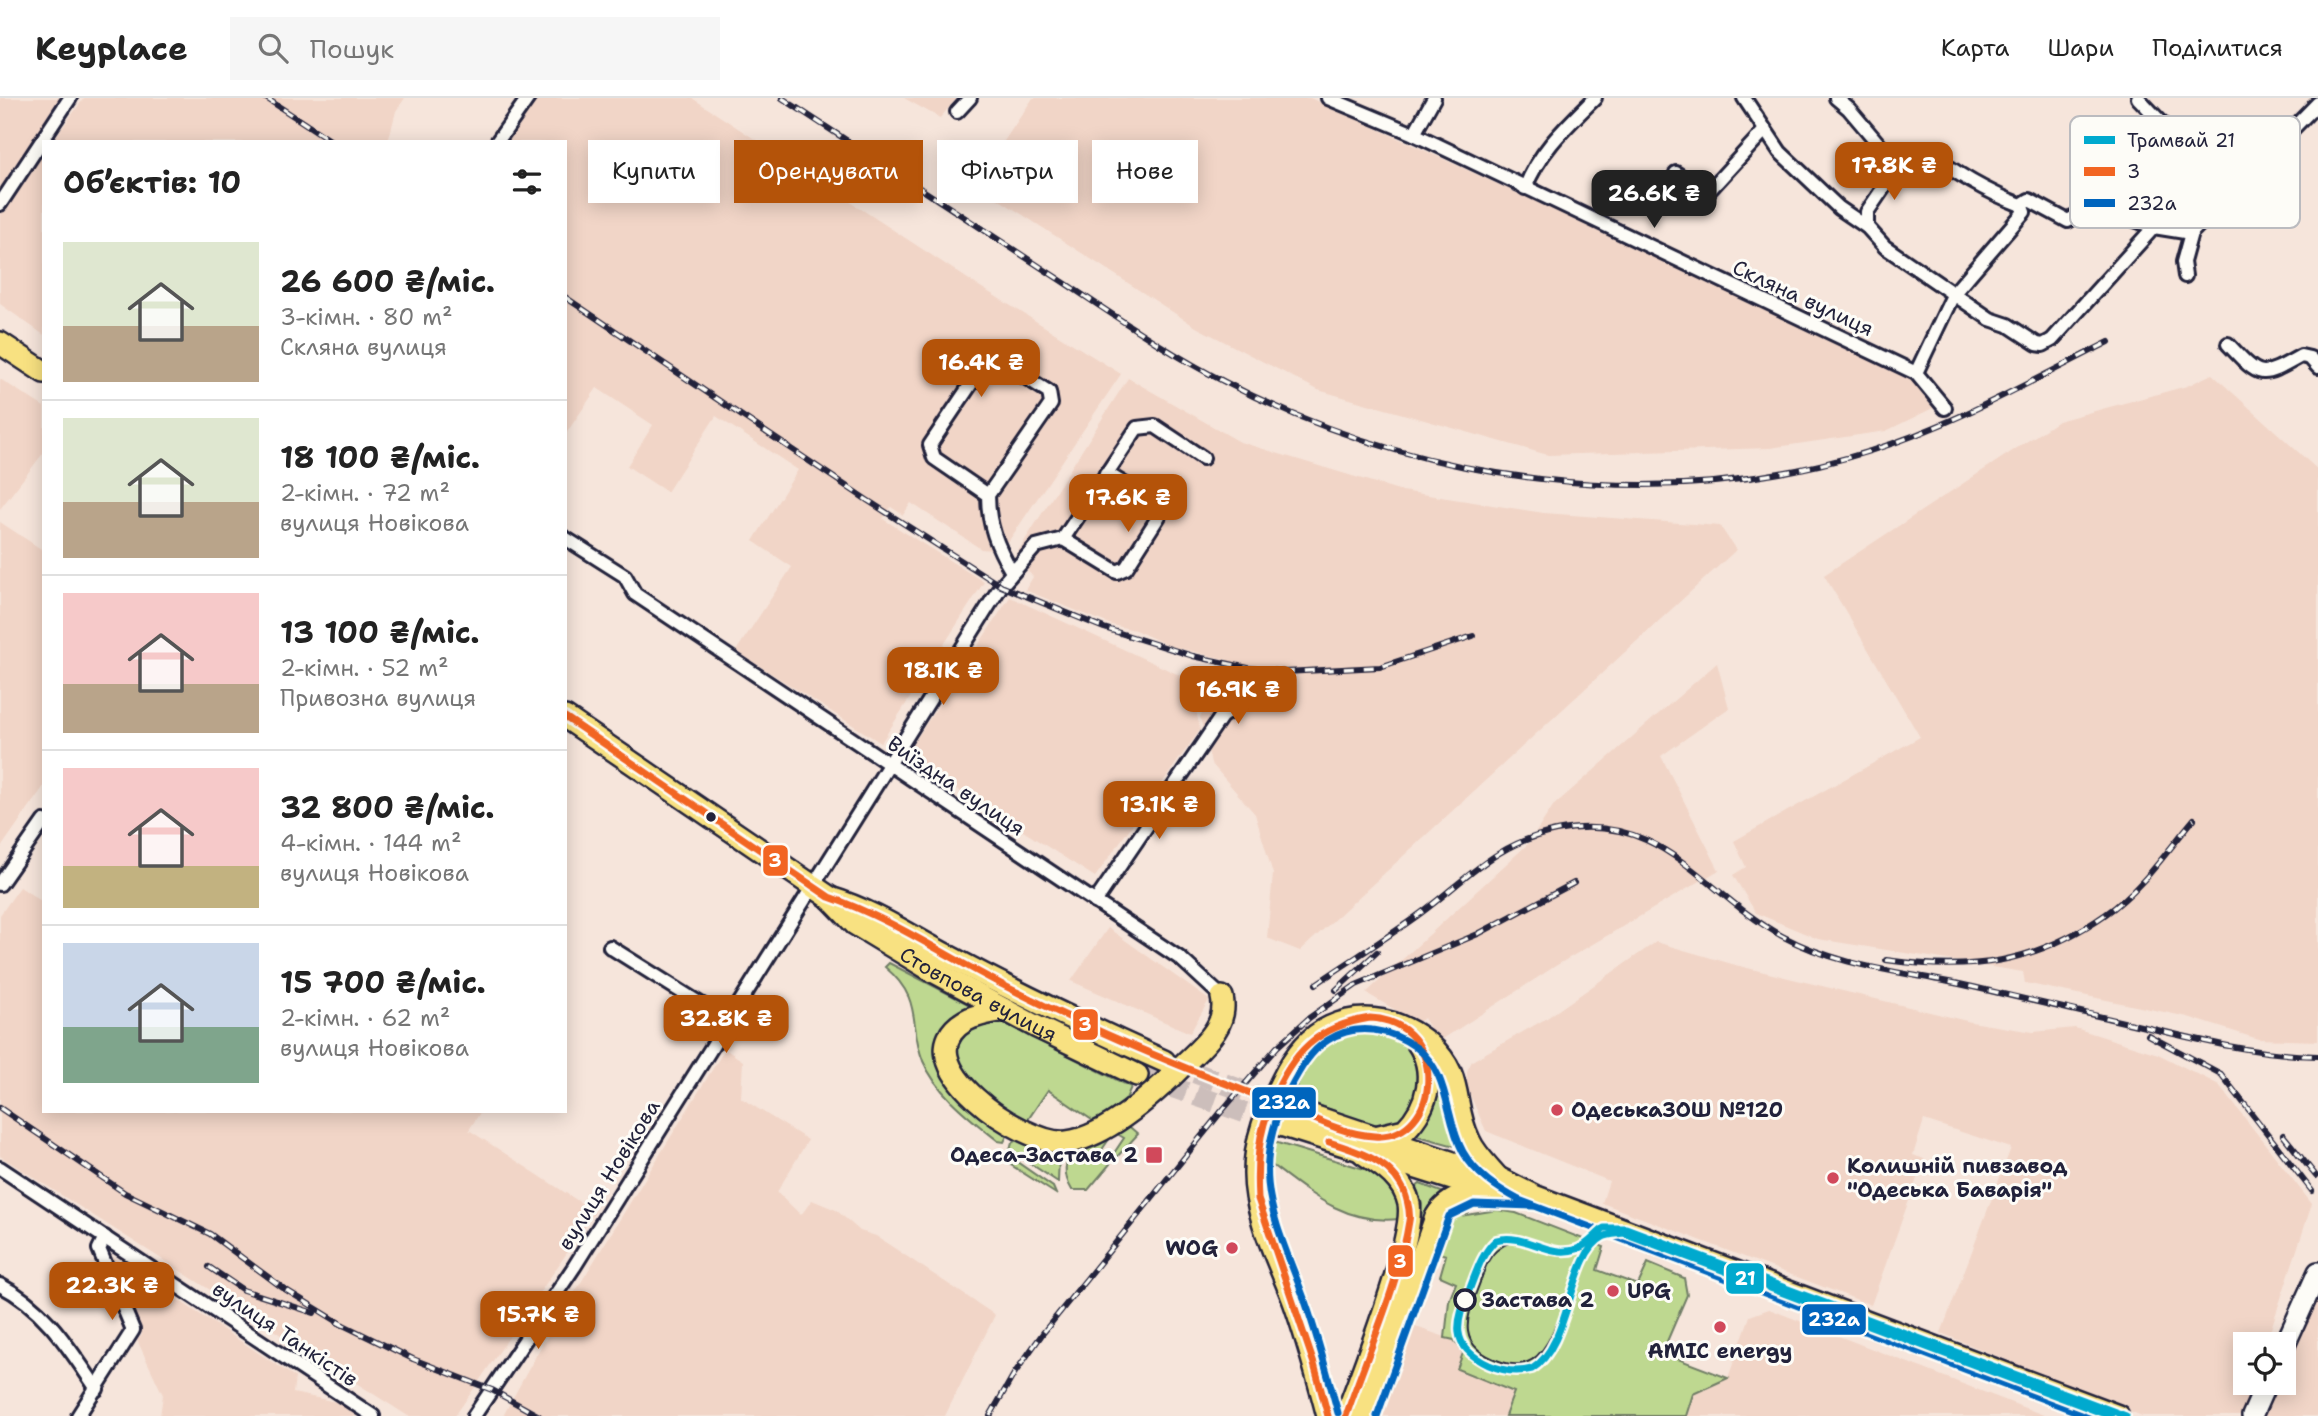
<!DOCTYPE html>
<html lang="uk">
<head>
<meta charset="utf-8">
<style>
  body { margin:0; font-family:"Shantell Sans",sans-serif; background:#f6f6f6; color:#222; height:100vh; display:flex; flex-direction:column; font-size:26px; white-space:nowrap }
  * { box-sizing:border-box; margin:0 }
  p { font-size:23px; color:#767676 }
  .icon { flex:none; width:38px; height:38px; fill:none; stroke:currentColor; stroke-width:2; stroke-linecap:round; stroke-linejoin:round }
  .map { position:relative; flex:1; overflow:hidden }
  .side { position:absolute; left:42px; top:42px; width:525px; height:973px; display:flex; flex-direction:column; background:#fff; border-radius:0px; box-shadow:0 4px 18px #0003 }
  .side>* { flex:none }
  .hud { position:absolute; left:588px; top:42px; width:665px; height:63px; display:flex; gap:14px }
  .controls { position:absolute; left:2233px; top:1234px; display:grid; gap:14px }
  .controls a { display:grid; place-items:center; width:63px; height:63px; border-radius:0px; background:#fff; box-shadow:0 4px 18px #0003; font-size:35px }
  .price { position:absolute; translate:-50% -60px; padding:0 16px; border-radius:14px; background:#b45309; color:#fff; font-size:23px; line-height:46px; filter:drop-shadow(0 2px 4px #0008) }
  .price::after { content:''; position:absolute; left:50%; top:42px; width:21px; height:16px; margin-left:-10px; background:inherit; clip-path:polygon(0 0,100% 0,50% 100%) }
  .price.selected { background:#222; color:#fff }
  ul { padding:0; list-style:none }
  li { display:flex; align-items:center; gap:21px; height:175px; padding:0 21px }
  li+li { border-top:2px solid #e0e0e0 }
  li span { display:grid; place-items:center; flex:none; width:196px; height:140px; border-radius:0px; color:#555 }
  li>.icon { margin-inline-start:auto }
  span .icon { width:84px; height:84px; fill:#fffc; stroke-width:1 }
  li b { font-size:30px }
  h2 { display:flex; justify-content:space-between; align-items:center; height:84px; padding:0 21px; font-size:30px }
  .chip { padding:0 24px; border-radius:0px; background:#fff; box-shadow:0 4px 18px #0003; font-size:24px; line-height:63px }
  .chip.selected { background:#b45309; color:#fff }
  header { display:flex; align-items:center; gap:42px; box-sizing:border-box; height:98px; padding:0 35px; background:#fff; border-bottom:2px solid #e0e0e0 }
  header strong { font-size:33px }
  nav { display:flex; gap:38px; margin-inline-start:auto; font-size:24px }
  .search { width:490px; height:63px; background:#f6f6f6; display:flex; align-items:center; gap:18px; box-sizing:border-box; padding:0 24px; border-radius:0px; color:#767676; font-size:26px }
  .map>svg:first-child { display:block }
  .built { fill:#f1d5c7 }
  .green { fill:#bed890; stroke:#707d66; stroke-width:2 }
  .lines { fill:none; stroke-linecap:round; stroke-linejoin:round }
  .primary-tunnel { stroke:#ccbebb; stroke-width:21; stroke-dasharray:21 10; stroke-linecap:butt }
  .minor-casing { stroke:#22223b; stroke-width:18 }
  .secondary-casing { stroke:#22223b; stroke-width:24 }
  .primary-casing { stroke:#22223b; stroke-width:26 }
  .minor { stroke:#fdfcf7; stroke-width:12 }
  .secondary { stroke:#fdfcf7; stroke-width:19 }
  .primary { stroke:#f8e181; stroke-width:21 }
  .tram { stroke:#22223b; stroke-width:2 }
  .rail-casing { stroke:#22223b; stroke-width:6 }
  .rail { stroke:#fdfcf7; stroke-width:3.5; stroke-dasharray:10; stroke-linecap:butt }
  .bus-1-casing { stroke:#fdfcf7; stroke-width:12 }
  .bus-2-casing { stroke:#fdfcf7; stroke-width:12 }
  .bus-1 { stroke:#f26522; stroke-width:7 }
  .bus-2 { stroke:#0065bd; stroke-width:7 }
  .tram-1-casing { stroke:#fdfcf7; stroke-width:12 }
  .tram-1 { stroke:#00a9ce; stroke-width:7 }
  .bus-dot { fill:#22223b; stroke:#fdfcf7; stroke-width:2.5 }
  .poi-dot { fill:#d1495b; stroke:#fdfcf7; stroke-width:2.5 }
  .stop-dot { fill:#fdfcf7; stroke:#22223b; stroke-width:3.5 }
  .labels { text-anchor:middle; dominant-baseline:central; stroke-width:6; stroke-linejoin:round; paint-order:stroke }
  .street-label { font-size:21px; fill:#22223b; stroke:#fdfcf7 }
  .poi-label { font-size:21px; font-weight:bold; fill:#22223b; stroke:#fdfcf7; text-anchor:start }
  .stop-label { font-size:21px; font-weight:bold; fill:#22223b; stroke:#fdfcf7; text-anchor:start }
  .key { fill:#fdfcf7; stroke:#bbbbbf; stroke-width:2 }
  .key-label { font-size:19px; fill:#22223b }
  .line-badge { stroke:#fdfcf7; stroke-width:2.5 }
  .badge-label { font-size:19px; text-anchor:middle; font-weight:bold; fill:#fff }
</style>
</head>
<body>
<header>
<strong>Keyplace</strong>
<div class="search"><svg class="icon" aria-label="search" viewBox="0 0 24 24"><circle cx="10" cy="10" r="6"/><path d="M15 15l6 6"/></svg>Пошук</div>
<nav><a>Карта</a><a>Шари</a><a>Поділитися</a></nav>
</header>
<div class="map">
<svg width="2318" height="1318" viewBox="0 0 2318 1318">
  <rect width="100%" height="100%" fill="#f6e5db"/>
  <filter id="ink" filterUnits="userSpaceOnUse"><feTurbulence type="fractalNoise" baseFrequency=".0143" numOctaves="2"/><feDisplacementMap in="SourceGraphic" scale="14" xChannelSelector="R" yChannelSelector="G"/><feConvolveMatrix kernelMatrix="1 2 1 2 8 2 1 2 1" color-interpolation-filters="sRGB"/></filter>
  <g filter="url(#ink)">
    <!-- built -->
    <g class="built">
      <polygon points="0,0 64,0 0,99"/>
      <polygon points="84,0 405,0 396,13 388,44 52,44"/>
      <polygon points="533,0 692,0 974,185 1121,276 1002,453 981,451 911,405 903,417 891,409 883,421 984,484 881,645 736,553 792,469 753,443 798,372 716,318 667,394 627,368 653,327 597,290 565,337 565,44 505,44"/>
      <polygon points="904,0 957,0 940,20"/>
      <polygon points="1033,0 1310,0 1912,276 1939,307 1886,333 1770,350 1548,357 1318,292 1196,229 975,86"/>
      <polygon points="44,54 44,237 0,206 0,114"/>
      <polygon points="2212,276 2318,372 2318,943 2258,941 2188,919 2025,885 2023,874 1818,841 1756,815 1733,777 1746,769 1734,743 1920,639 1824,477 2058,323 2187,288"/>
      <polygon points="1128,280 1240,344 1402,393 1544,415 1720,428 1736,452 1300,853 1267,840 1273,776 1255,716 1211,665 1200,619 1230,579 1228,562 1170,548 1135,532 1112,527 1025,492 1033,479 1015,458"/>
      <polygon points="0,281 44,309 44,354 0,411"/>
      <polygon points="0,424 44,453 44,688 0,751"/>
      <polygon points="1010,499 1190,582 1200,632 1095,779 905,658"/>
      <polygon points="1717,565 1729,610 1661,658 1719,772 1557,867 1438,944 1424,920 1418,925 1366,895 1529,745 1553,708"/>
      <polygon points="20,789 44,805 44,1013 481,1013 469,1032 595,1114 455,1318 408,1318 0,1058 0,817"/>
      <polygon points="1108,830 1209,902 1190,935 1071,883"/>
      <polygon points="1656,844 1739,868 1971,924 2033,934 2075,930 2158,956 2219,987 2312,1106 2266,1246 2245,1246 2245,1284 2253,1285 2242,1318 2142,1318 1941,1235 2011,1050 1924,1022 1913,1057 1924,1061 1871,1207 1602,1105 1609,1083 1486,1033 1467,990 1467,973 1472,963 1547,920"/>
      <polygon points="725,951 743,963 741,1000 808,1042 777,1094 801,1117 812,1102 836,1112 860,1133 876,1138 995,1217 945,1318 503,1318 538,1254"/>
      <polygon points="113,1159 295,1279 293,1295 336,1304 357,1318 160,1318 163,1297 137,1242 142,1237"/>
      <polygon points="2318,1192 2318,1318 2257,1318 2273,1285 2284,1284 2284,1262"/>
      <polygon points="1769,1211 2046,1318 1686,1318 1693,1296 1728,1280 1750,1218"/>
      <polygon points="1407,1226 1454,1242 1463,1255 1457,1270 1514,1294 1505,1318 1373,1318"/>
    </g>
    <!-- green -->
    <g class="green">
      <path d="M889,865L974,909L942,946L1009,1034L1004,1044L998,1043C971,1021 937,996 923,963C908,925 924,902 885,869Z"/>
      <path d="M998,922L1131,989L1123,1008L1095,1024L1048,992L1025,1026L975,990L955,958C961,932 974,929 998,922Z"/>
      <path d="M1360,931C1401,930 1412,942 1424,979L1405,1022L1386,1032L1294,998C1306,961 1322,942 1360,931Z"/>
      <polygon points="1440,975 1460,1047 1458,1049 1415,1037 1436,993"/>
      <path d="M1124,1024L1138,1036L1115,1061L1112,1058L1124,1040L1114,1034L1101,1053L1111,1062L1110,1066L1088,1092H1072C1048,1052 1097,1037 1124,1024Z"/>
      <polygon points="1020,1040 1055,1051 1059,1059 1058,1084 1010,1052 1012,1045"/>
      <path d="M1274,1044L1371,1073L1381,1078L1400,1103L1399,1121C1345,1127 1308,1094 1268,1064Z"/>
      <polygon points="1007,1057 1053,1089 1056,1096 1011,1067"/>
      <polygon points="1420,1086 1447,1096 1427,1126 1421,1125 1422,1106 1416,1089"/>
      <polygon points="1497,1112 1516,1115 1604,1149 1597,1172 1638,1187 1648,1165 1684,1180 1687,1197 1662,1255 1728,1280 1693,1296 1686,1318 1505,1318 1514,1294 1457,1271 1463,1255 1454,1242 1445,1240 1449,1203 1456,1185 1440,1178 1446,1157 1438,1155 1454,1119"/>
    </g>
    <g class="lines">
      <!-- primary-tunnel -->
      <g class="primary-tunnel">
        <polyline points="1166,964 1287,1009"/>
        <polyline points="1137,977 1280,1027"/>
      </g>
      <defs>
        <g id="minor">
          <polyline points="1328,0 1414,36 1916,275 1945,310"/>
          <polyline points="1744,0 1780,54 1839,110 1867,129 1885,149 1990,221 2008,227 2037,246 2043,247 2052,242 2154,129"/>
          <path d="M1836,0L1849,11L1904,76L1927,53C1957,77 1985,93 2021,107L2029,102L2068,123L2094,107L2154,129L2191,135"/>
          <path d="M2138,0C2158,20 2174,42 2201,53L2232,40L2262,63"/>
          <polyline points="957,14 970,0"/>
          <polyline points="1414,36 1434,0"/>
          <polyline points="497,44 528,0"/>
          <polyline points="1676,75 1707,95 1764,33"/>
          <path d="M1525,90C1540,52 1567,28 1595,0"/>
          <polyline points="0,106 70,0"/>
          <polyline points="1867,129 1867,114 1897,70"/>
          <polyline points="2185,178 2183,164 2191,135 2318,5"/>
          <path d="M2228,246C2261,281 2260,281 2301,258L2310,260L2318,269"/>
          <polyline points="1916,275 1954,195 2024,114 2021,107"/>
          <path d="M988,397L1051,306L1049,294L993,259L987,262L930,347L934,360L988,397C988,426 997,449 1012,474"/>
          <polyline points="565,440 625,478 635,496 1181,861 1222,899"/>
          <polyline points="1063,441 1117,474 1126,470 1159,418 1156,405 1106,375"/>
          <polyline points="0,786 44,723"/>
          <polyline points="1095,804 1221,619 1239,606 1260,579"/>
          <polyline points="610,849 728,923"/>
          <polyline points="0,1070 373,1318"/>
          <path d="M0,1187C45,1210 69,1250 97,1291"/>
          <polyline points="78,1318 133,1232 99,1151 105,1139"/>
          <polyline points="474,1318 574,1169 1001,488 1036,448 1063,441 1137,330 1155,328 1203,360"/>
        </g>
        <g id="secondary">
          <polyline points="2284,1249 2318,1174"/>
          <polyline points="2252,1318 2267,1284"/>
        </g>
        <g id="primary">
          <polyline points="0,245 44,274"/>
          <path id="s1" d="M565,619L829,799L855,826L931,872L1037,929L1137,977"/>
          <path d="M830,800C873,813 907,836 946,857C1017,895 1090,930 1164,963"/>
          <path d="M1006,912C993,914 977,916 965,923C899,962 1024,1049 1067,1044C1106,1039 1154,996 1181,969C1200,950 1229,929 1222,899"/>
          <polyline points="1289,1010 1498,1080 1534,1098 2118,1318"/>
          <polyline points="1281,1027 1487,1092"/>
          <path d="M1375,1039L1405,1032C1429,1008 1437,972 1417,944"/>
          <path d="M1328,1318C1318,1280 1308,1243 1295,1206C1280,1165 1254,1118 1255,1074C1255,1041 1267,1013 1282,983C1292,962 1308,939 1330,929C1365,913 1400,922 1429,946C1465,978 1451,1006 1469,1042C1475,1056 1488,1068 1498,1080"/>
          <path d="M1346,1318C1361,1278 1415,1140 1409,1106C1404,1081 1383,1068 1363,1055"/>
          <path d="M1366,1318L1436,1119C1449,1097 1471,1095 1495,1094"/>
        </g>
      </defs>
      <!-- minor casing -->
      <use href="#minor" class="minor-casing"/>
      <!-- secondary casing -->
      <use href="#secondary" class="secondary-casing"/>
      <!-- primary casing -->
      <use href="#primary" class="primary-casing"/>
      <!-- minor -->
      <use href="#minor" class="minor"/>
      <!-- secondary -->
      <use href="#secondary" class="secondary"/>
      <!-- primary -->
      <use href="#primary" class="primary"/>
      <!-- tram -->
      <path class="tram" d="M1536,1144C1524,1143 1510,1142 1500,1150C1487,1158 1484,1174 1479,1187C1465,1223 1456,1249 1502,1264C1515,1268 1527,1267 1537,1258C1551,1245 1556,1222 1567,1207"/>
      <defs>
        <g id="rail">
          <polyline points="266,0 333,44"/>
          <path d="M782,0C872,59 962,117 1051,176C1108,213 1164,253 1225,284C1419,385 1660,419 1870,353C1954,327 2031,283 2109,244"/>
          <polyline points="565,199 867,402 1001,488 1104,530 1193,558 1248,570 1285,574 1380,569 1473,538"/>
          <path d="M1886,862C1970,874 2035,866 2106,816C2141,792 2167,753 2194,721"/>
          <path d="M1316,886C1351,862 1387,840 1421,815C1467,781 1496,745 1556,733C1663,712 1702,795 1782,838C1841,870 1908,874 1973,889C2030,902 2087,915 2145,929C2202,943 2259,957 2318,958"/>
          <polyline points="1336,892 1377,854"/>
          <polyline points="2148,937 2221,976 2312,1093"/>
          <polyline points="0,1010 125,1095 210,1136 283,1190 343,1227"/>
          <polyline points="2283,1037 2316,1078"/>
          <polyline points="209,1169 243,1192 314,1215"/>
          <polyline points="337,1224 413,1261 492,1292 539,1318"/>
          <polyline points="990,1318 1014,1276 1043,1235 1221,1014 1277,949 1309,920 1356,887 1478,836 1574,785"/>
        </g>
      </defs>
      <!-- rail casing -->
      <use href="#rail" class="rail-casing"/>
      <!-- rail -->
      <use href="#rail" class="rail"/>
      <defs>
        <g id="bus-1">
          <path d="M565,619L829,799C890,820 944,857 1001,886C1089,931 1179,969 1272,1003"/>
          <path d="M1370,920C1451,924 1442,1043 1374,1038C1339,1036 1304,1015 1272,1003C1292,955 1317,928 1370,920Z"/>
          <path d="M1272,1003C1258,1035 1256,1067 1258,1101L1314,1266L1328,1318"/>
          <path d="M1329,1044C1355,1052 1387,1062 1401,1087C1406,1095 1411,1114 1409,1123C1400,1183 1366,1259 1346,1318"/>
        </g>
        <g id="bus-2">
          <path d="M1338,1315C1328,1278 1318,1240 1305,1203C1276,1123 1246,1076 1289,992C1299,973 1310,953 1328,942C1357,924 1391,931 1417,950C1451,977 1444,1019 1463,1054C1476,1077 1497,1090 1519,1102L2088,1318"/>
          <polyline points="1377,1318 1449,1118 1474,1106 1533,1108"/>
        </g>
      </defs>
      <!-- bus-1 casing -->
      <use href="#bus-1" class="bus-1-casing"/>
      <!-- bus-2 casing -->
      <use href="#bus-2" class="bus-2-casing"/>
      <!-- bus-1 -->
      <use href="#bus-1" class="bus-1"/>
      <!-- bus-2 -->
      <use href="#bus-2" class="bus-2"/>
      <defs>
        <path id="tram-1" d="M2110,1318L1624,1135C1618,1136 1608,1136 1603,1139C1569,1156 1571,1248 1532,1271C1517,1275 1503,1273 1489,1267C1448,1248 1456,1224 1470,1190C1477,1172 1482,1155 1496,1142C1525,1134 1549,1161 1577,1151C1588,1147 1595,1137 1604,1130H1626L2126,1318"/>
      </defs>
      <!-- tram-1 casing -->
      <use href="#tram-1" class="tram-1-casing"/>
      <!-- tram-1 -->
      <use href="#tram-1" class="tram-1"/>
    </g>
  </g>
  <!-- markers -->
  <circle class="bus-dot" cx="711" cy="719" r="6"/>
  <g class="poi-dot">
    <circle cx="1557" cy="1012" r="7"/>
    <rect x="1145" y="1048" width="18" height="18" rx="3.5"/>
    <circle cx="1833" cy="1080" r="7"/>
    <circle cx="1232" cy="1150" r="7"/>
    <circle cx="1613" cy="1193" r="7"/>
    <circle cx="1720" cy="1229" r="7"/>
  </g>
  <circle class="stop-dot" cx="1465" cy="1202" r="10"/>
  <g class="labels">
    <!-- street labels -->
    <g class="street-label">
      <text transform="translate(1803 200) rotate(25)">Скляна вулиця</text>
      <text transform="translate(956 688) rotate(34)">Виїздна вулиця</text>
      <text stroke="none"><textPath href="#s1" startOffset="499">Стовпова вулиця</textPath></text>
      <text transform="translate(609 1077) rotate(-58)">вулиця Новікова</text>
      <text transform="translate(285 1236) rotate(34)">вулиця Танкістів</text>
    </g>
    <!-- poi labels -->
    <g class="poi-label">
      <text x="1571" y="1012">ОдеськаЗОШ №120</text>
      <text x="1138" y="1057" text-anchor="end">Одеса-Застава 2</text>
      <text x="1847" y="1068">Колишній пивзавод<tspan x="1847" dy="24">"Одеська Баварія"</tspan></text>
      <text x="1218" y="1150" text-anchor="end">WOG</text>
      <text x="1627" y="1193">UPG</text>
      <text x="1720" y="1253" text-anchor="middle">AMIC energy</text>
    </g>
    <!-- stop labels -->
    <g class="stop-label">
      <text x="1482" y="1202">Застава 2</text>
    </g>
  </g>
  <!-- legend -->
  <rect x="2070" y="18" width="230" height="112" rx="10" class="key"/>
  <rect x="2084" y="38" width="31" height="8" fill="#00a9ce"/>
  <rect x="2084" y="69" width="31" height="9" fill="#f26522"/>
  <rect x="2084" y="101" width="31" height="8" fill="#0065bd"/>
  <g class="key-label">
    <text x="2127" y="49">Трамвай 21</text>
    <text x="2127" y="80">3</text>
    <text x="2127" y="112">232а</text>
  </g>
  <g class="line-badge">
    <rect x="762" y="746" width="27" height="33" rx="7" fill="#f26522"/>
    <rect x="1072" y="910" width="27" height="33" rx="7" fill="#f26522"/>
    <rect x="1251" y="988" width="66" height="33" rx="7" fill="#0065bd"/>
    <rect x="1387" y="1146" width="27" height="34" rx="7" fill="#f26522"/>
    <rect x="1725" y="1164" width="40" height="33" rx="7" fill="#00a9ce"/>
    <rect x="1801" y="1205" width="66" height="33" rx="7" fill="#0065bd"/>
  </g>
  <g class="badge-label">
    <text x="775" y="769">3</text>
    <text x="1085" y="933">3</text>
    <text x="1284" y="1011">232а</text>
    <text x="1400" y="1170">3</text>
    <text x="1745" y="1187">21</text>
    <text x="1834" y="1228">232а</text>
  </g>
</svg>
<div class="controls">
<a><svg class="icon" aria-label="locate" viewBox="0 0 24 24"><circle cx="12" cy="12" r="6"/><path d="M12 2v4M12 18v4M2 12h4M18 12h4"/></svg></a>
</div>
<b class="price" style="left:1894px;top:104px">17.8K ₴</b>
<b class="price selected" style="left:1654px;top:132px">26.6K ₴</b>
<b class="price" style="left:981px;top:301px">16.4K ₴</b>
<b class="price" style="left:1128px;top:436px">17.6K ₴</b>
<b class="price" style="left:943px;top:609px">18.1K ₴</b>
<b class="price" style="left:1238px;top:628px">16.9K ₴</b>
<b class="price" style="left:1159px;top:743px">13.1K ₴</b>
<b class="price" style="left:726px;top:957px">32.8K ₴</b>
<b class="price" style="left:112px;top:1224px">22.3K ₴</b>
<b class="price" style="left:538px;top:1253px">15.7K ₴</b>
<div class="hud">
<a class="chip">Купити</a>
<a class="chip selected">Орендувати</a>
<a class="chip">Фільтри</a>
<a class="chip">Нове</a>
</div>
<section class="side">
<h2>Об’єктів: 10<svg class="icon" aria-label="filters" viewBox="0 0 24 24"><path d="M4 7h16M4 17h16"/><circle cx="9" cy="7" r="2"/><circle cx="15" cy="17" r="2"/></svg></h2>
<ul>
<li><span style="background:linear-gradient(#dfe7d0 60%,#b9a48a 0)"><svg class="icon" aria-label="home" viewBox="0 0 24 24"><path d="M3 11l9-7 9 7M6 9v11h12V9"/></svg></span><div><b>26 600 ₴/міс.</b><p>3-кімн. · 80 m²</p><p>Скляна вулиця</p></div></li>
<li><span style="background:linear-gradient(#dfe7d0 60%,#b9a48a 0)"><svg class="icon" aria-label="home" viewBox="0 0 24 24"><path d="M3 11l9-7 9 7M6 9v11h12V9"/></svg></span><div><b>18 100 ₴/міс.</b><p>2-кімн. · 72 m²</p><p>вулиця Новікова</p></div></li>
<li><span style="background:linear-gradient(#f6c9c9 65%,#b9a48a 0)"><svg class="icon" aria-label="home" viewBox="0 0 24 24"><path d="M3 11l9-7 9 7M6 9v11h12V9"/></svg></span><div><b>13 100 ₴/міс.</b><p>2-кімн. · 52 m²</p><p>Привозна вулиця</p></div></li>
<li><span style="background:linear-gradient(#f6c9c9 70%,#c2b280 0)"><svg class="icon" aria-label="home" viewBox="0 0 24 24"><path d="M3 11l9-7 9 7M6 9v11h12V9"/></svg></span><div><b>32 800 ₴/міс.</b><p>4-кімн. · 144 m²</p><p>вулиця Новікова</p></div></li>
<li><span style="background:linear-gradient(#c9d6e8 60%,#7fa58c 0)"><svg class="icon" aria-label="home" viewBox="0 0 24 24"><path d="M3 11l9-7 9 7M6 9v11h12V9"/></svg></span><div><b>15 700 ₴/міс.</b><p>2-кімн. · 62 m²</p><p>вулиця Новікова</p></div></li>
</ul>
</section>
</div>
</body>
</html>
